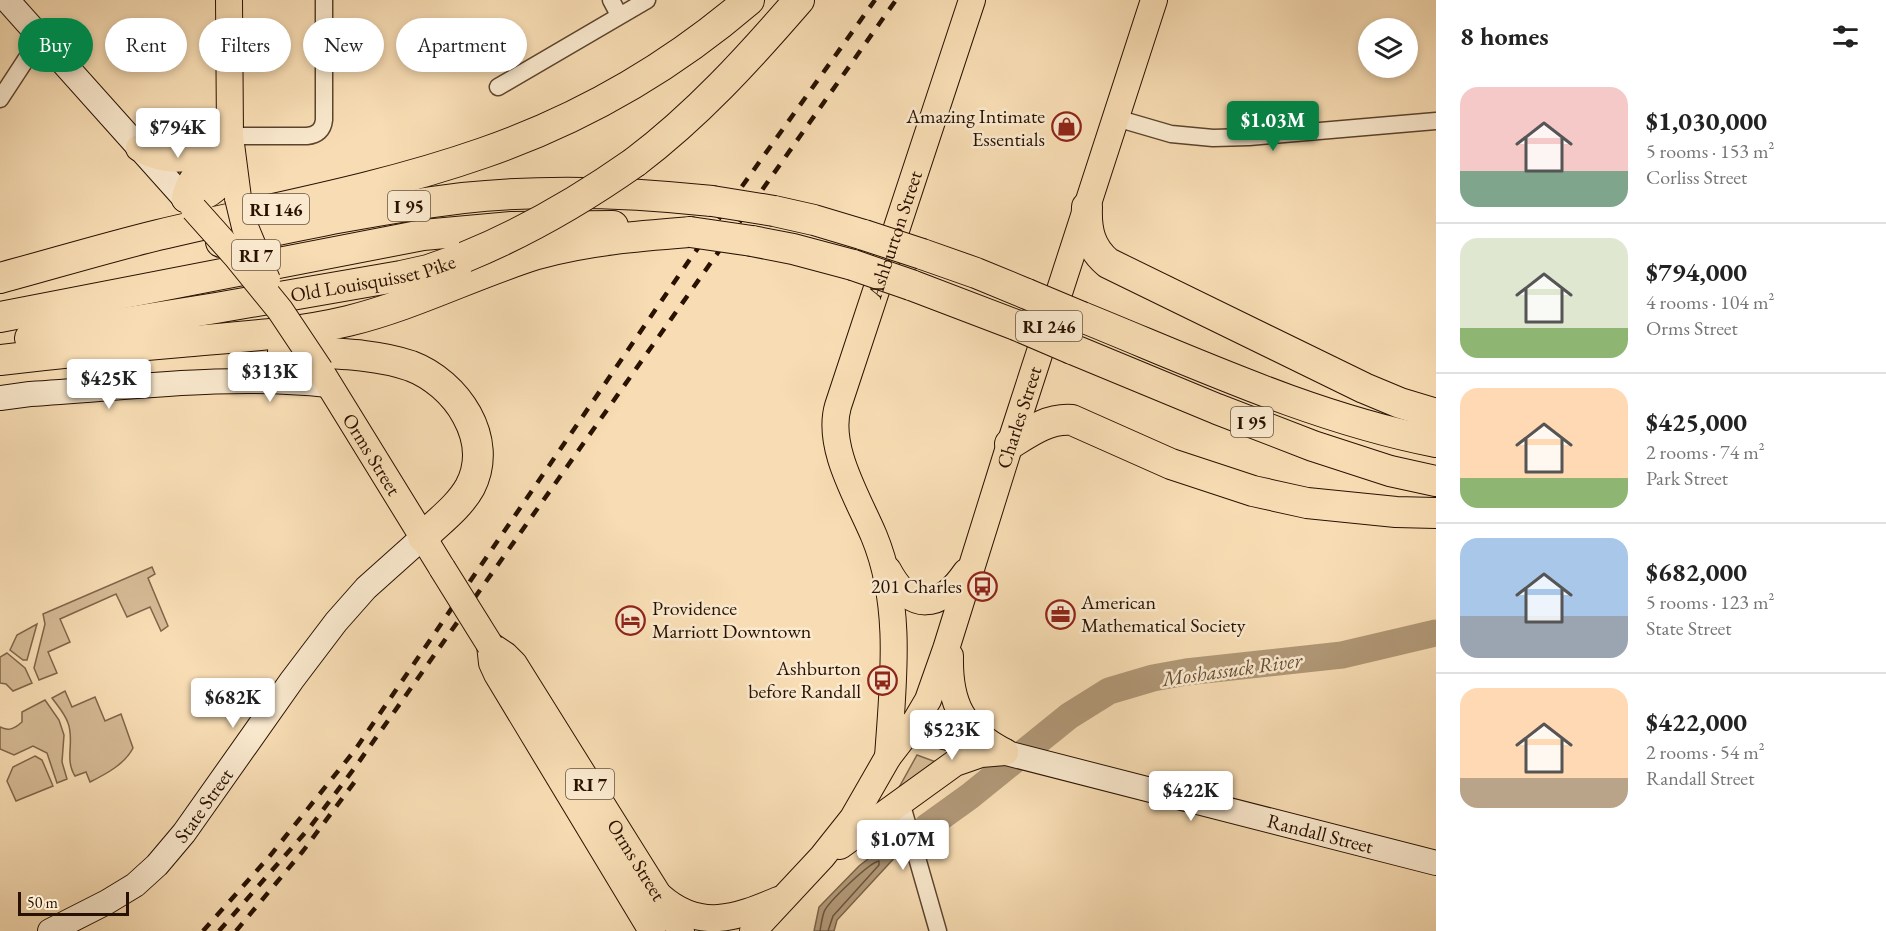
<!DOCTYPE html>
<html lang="en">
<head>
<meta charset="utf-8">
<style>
  body { margin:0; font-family:"EB Garamond",serif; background:#f6f6f6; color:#222; height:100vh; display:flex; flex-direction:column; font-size:22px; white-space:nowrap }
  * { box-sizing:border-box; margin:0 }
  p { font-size:20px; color:#767676 }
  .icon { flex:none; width:33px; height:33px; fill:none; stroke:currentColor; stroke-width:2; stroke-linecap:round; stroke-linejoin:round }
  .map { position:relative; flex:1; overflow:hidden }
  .details { display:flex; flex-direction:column; background:#fff; width:450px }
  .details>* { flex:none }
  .banner { position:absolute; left:18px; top:18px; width:570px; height:54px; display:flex; gap:12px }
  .fabs { position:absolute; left:1358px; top:18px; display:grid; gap:12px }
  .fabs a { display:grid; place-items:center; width:60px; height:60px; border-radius:50%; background:#fff; box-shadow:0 3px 9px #0003; font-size:30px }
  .scale { position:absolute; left:18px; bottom:15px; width:111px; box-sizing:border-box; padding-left:6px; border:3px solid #281100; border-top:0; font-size:16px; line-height:21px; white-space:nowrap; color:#281100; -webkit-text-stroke:4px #fae9ce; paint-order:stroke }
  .price { position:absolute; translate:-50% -51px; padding:0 14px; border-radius:6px; background:#fff; color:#222; font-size:20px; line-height:39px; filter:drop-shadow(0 2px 3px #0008) }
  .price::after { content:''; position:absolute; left:50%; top:36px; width:18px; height:14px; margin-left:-9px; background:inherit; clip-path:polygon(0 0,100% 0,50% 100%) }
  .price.on { background:#0b8043; color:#fff }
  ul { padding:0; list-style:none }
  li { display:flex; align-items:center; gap:18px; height:150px; padding:0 24px }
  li+li { border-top:2px solid #e0e0e0 }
  li span { display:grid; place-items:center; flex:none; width:168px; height:120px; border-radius:18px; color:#555 }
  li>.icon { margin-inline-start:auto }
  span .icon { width:72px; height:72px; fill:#fffc; stroke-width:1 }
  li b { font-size:26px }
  h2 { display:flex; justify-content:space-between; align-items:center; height:72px; padding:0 24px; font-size:26px }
  .chip { padding:0 21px; border-radius:27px; background:#fff; box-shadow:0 3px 9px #0003; font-size:21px; line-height:54px }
  .chip.on { background:#0b8043; color:#fff }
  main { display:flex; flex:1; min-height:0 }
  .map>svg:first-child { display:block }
  .green { fill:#d5ba95; stroke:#7e664a; stroke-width:1.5 }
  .water { fill:#b19877; stroke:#7a6247; stroke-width:1.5 }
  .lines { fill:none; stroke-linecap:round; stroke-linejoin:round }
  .shore { stroke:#6c543c; stroke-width:1.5 }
  .river { stroke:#b19877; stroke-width:27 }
  .street-casing { stroke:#5c442d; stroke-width:19 }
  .secondary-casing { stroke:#281100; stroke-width:26 }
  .primary-casing { stroke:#281100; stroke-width:28 }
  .highway-casing { stroke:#281100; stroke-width:32 }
  .street { stroke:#fae9ce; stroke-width:16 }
  .secondary { stroke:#fae9ce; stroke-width:24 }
  .primary { stroke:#f8ddb4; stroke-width:26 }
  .highway { stroke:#f8ddb4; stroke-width:30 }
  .rail { stroke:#281100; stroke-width:4.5; stroke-dasharray:10 10; stroke-linecap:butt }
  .primary-bridge-casing { stroke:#281100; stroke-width:28; stroke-linecap:butt }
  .highway-bridge-casing { stroke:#281100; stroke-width:32; stroke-linecap:butt }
  .primary-bridge { stroke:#f8ddb4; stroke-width:26 }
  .highway-bridge { stroke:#f8ddb4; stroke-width:30 }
  .labels { text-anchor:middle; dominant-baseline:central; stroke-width:5; stroke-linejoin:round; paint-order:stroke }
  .shield { fill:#fae9ce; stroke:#67523e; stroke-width:1.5 }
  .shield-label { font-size:18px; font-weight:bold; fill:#281100 }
  .poi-label { font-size:20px; fill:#281100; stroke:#fae9ce; text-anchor:end }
  .street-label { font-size:20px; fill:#281100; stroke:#fae9ce }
  .water-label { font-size:21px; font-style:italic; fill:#664e36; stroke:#fae9ce }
</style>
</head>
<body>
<main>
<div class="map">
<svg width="1436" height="931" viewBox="0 0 1436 931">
  <rect width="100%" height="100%" fill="#f8ddb4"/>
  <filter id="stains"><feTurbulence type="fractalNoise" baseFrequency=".00333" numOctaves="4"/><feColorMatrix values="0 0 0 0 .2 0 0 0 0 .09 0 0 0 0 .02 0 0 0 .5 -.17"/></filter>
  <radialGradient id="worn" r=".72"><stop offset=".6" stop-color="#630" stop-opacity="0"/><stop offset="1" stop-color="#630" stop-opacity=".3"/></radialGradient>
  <!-- green -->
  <g class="green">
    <polygon points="152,567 155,574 148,578 168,626 161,631 150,607 127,617 116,594 60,619 70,642 48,652 57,673 39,680 34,668 45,624 43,614"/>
    <polygon points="37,624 27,660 23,660 10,650 17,635"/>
    <polygon points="7,653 25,668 32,683 13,691 6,684 0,683 0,657"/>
    <path d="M65,691L72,707L95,697L105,721L121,714L133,748C125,764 106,774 90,782L86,772L75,776C64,759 75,741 68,723C65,714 57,705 52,698Z"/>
    <path d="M45,700L59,720L64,735L62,762L67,779L57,783L47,753L33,746L14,755L0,749V727C9,732 15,728 22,722V712Z"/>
    <polygon points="917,755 936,762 897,791"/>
    <polygon points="35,756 42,760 53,786 16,801 7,781 13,767"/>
  </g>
  <!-- water -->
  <polygon class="water" points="894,839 898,854 837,920 834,931 814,931 819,907 859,866"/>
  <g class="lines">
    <!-- shore -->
    <path class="shore" d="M820,931C821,925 822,918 824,912C827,903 870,862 879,861V865L833,916L828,931"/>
    <!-- river -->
    <polyline class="river" points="927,827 970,796 1069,716 1109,691 1153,678 1186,672 1342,655 1436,633"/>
    <defs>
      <g id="street">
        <polyline points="611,0 619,15"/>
        <polyline points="498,87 647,0"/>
        <polyline points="0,99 40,38"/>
        <polyline points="1116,118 1171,134 1213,138 1249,137 1436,121"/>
        <path d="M230,136H307C317,135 323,130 324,120V0"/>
        <polyline points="901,802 938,931"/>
      </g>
      <g id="secondary">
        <polyline points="7,0 185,199"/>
        <path d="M0,398L30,394C129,388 229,374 328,385"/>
        <path id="s1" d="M893,724L1436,863"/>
        <path id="s2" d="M50,931L107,902L135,885L157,865L184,833L292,680L336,622L366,588L423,537"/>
      </g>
      <g id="primary">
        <polyline points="229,0 230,136 238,198"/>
        <path d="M139,148C174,168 199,158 230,136"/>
        <path d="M185,199C187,179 205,165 218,150"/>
        <path d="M185,199C211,201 228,180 232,157"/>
        <path id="s3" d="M320,370L442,568"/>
        <path d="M888,570C911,613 940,610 966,572"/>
        <path d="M950,656C949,703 962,730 1005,752"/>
        <path id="s4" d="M888,757C893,683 903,606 874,536C858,498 826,447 838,406L972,0"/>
        <polyline points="840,846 955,763 981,754 1005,752"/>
        <path d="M661,897C700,931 736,918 778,900"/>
        <path id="s5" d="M652,931L497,674L492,663L490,645L505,655L514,664L681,931"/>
        <path id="s6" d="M753,931L822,857L853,818L888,757L915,722L928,700L946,649L1010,444L1154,0"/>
      </g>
      <g id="highway">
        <path d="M635,162C697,115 748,59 799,0"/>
        <path d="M1087,207C1086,230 1090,248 1108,263L1364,388L1400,403L1436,414"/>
        <polyline points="774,211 814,220 864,235"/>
        <polyline points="752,241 793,249 853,265"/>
        <path d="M221,242C301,225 381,208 463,198C546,189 629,192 712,201"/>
        <polyline points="922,254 976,273 1027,294"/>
        <path d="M0,278C52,264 105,248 158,235C267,209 377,190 483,153C581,119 671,67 749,0"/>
        <polyline points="911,285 1016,325"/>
        <polyline points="0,317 423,235 512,227 613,226"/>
        <path d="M1082,317C1198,364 1313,418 1436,442"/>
        <path id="s7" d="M30,338L216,308L401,276L428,270L465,257"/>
        <polyline points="1072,349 1217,409 1313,446 1390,471 1436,481"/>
        <path d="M283,351C325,354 371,352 411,366C456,383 495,439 470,487C459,507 438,522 423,537"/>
        <path d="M0,360C60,353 121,347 181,342C237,337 294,334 348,321C414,305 473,274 537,254C587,240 639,236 690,232"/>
        <path d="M1010,444C1029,432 1048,418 1072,420L1171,464L1253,491L1307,503L1396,512L1436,513"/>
      </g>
    </defs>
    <!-- street casing -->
    <use href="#street" class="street-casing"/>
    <!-- secondary casing -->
    <use href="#secondary" class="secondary-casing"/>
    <!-- primary casing -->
    <use href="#primary" class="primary-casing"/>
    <!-- highway casing -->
    <use href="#highway" class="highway-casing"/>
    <!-- street -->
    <use href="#street" class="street"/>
    <!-- secondary -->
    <use href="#secondary" class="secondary"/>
    <!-- primary -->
    <use href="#primary" class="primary"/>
    <!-- highway -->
    <use href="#highway" class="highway"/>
    <!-- rail -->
    <g class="rail">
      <polyline points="203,931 269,857 355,750 688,262 875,0"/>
      <polyline points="219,931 310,827 356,766 896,0"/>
      <polyline points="236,931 303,851 359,776"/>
    </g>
    <defs>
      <g id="primary-bridge">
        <polyline points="238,198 245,227 267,280"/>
        <polyline points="194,209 236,256 280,310 320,370"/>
        <polyline points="442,568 490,645"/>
      </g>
      <g id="highway-bridge">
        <polyline points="712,201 774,211"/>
        <polyline points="690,232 752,241"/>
        <polyline points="864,235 922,254"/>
        <path d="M465,257C526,232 581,200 635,162"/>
        <polyline points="853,265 911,285"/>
        <polyline points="1027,294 1082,317"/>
        <polyline points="1016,325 1072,349"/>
      </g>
    </defs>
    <!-- primary-bridge casing -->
    <use href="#primary-bridge" class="primary-bridge-casing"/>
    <!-- highway-bridge casing -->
    <use href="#highway-bridge" class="highway-bridge-casing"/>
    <!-- primary-bridge -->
    <use href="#primary-bridge" class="primary-bridge"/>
    <!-- highway-bridge -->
    <use href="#highway-bridge" class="highway-bridge"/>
  </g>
  <!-- icons -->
  <defs>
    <symbol id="shop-ring" viewBox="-11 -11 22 22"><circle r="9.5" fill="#fae9ce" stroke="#8f2418" stroke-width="1.5"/><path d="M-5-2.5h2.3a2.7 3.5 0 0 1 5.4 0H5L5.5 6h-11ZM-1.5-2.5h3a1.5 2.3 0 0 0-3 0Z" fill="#8f2418"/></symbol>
    <symbol id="bus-ring" viewBox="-11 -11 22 22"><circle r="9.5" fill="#fae9ce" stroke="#8f2418" stroke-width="1.5"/><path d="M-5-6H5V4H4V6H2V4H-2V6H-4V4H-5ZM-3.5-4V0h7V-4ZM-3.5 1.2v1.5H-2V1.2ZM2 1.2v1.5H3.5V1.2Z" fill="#8f2418"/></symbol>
    <symbol id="office-ring" viewBox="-11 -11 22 22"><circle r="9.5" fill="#fae9ce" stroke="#8f2418" stroke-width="1.5"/><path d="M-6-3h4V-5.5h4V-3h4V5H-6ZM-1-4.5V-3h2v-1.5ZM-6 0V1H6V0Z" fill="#8f2418"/></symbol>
    <symbol id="hotel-ring" viewBox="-11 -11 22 22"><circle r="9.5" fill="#fae9ce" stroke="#8f2418" stroke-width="1.5"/><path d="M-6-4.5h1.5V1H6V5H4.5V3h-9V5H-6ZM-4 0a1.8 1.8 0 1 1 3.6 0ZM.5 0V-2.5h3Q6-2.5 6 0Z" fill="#8f2418"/></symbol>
  </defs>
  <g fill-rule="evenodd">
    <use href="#shop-ring" x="1050" y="110" width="33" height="33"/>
    <use href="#bus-ring" x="966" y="570" width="33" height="33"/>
    <use href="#office-ring" x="1044" y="598" width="33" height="33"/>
    <use href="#hotel-ring" x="614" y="604" width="33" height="33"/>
    <use href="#bus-ring" x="866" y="664" width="33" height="33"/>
  </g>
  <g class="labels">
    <!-- shield labels -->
    <g class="shield">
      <rect x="388" y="191" width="42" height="30" rx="4.5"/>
      <rect x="243" y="194" width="66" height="30" rx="4.5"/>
      <rect x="232" y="240" width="48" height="30" rx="4.5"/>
      <rect x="1016" y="311" width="66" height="30" rx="4.5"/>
      <rect x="1231" y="407" width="42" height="30" rx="4.5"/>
      <rect x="566" y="769" width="48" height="30" rx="4.5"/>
    </g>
    <g class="shield-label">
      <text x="409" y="206">I 95</text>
      <text x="276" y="209">RI 146</text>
      <text x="256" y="255">RI 7</text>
      <text x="1049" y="326">RI 246</text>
      <text x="1252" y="422">I 95</text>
      <text x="590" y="784">RI 7</text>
    </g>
    <!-- poi labels -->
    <g class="poi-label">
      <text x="1045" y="116">Amazing Intimate<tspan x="1045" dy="23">Essentials</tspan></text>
      <text x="962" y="586">201 Charles</text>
      <text x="1081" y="602" text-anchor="start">American<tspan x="1081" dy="23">Mathematical Society</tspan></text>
      <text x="652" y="608" text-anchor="start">Providence<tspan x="652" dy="23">Marriott Downtown</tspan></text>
      <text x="861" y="668">Ashburton<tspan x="861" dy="23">before Randall</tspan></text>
    </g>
    <!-- street labels -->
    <g class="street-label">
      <text stroke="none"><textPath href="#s4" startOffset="542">Ashburton Street</textPath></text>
      <text stroke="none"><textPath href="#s7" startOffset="348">Old Louisquisset Pike</textPath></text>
      <text stroke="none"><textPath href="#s6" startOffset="588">Charles Street</textPath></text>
      <text stroke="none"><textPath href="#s3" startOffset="99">Orms Street</textPath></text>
      <text stroke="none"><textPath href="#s2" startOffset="202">State Street</textPath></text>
      <text stroke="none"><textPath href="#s1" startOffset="441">Randall Street</textPath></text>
      <text stroke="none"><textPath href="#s5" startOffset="592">Orms Street</textPath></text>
    </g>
    <!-- water labels -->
    <g class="water-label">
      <text transform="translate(1232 669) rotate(-8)">Moshassuck River</text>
    </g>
  </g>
  <rect width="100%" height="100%" filter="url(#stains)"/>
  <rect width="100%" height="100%" fill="url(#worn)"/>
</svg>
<div class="fabs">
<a><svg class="icon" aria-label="layers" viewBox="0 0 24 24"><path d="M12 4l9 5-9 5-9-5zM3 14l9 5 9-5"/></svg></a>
</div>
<div class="scale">50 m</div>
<b class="price on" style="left:1273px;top:152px">$1.03M</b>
<b class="price" style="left:178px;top:159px">$794K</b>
<b class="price" style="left:270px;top:403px">$313K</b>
<b class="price" style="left:109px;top:410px">$425K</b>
<b class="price" style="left:233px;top:729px">$682K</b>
<b class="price" style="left:952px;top:761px">$523K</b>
<b class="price" style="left:1191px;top:822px">$422K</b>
<b class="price" style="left:903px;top:871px">$1.07M</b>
<div class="banner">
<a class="chip on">Buy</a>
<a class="chip">Rent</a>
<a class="chip">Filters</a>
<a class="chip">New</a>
<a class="chip">Apartment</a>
</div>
</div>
<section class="details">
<h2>8 homes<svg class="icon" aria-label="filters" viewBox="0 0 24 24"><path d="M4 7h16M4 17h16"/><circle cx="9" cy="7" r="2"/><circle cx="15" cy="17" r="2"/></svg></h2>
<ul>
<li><span style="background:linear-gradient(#f6c9c9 70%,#7fa58c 0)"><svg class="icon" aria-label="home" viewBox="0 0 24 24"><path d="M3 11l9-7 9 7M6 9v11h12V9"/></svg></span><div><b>$1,030,000</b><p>5 rooms · 153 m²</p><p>Corliss Street</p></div></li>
<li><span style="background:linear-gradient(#dfe7d0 75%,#8fb573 0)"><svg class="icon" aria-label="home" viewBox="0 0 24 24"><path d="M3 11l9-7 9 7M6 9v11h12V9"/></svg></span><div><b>$794,000</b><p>4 rooms · 104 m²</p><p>Orms Street</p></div></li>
<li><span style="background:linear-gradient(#ffd9b3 75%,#8fb573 0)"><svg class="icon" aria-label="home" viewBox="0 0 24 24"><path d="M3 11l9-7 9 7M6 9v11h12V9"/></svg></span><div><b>$425,000</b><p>2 rooms · 74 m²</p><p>Park Street</p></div></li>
<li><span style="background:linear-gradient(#a9c7e8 65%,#9aa5b1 0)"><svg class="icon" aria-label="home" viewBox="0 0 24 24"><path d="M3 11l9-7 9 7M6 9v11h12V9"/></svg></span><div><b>$682,000</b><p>5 rooms · 123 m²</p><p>State Street</p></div></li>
<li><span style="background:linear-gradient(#ffd9b3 75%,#b9a48a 0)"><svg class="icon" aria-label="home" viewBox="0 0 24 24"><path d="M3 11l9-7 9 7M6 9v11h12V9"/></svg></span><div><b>$422,000</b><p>2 rooms · 54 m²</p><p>Randall Street</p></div></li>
</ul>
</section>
</main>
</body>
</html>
